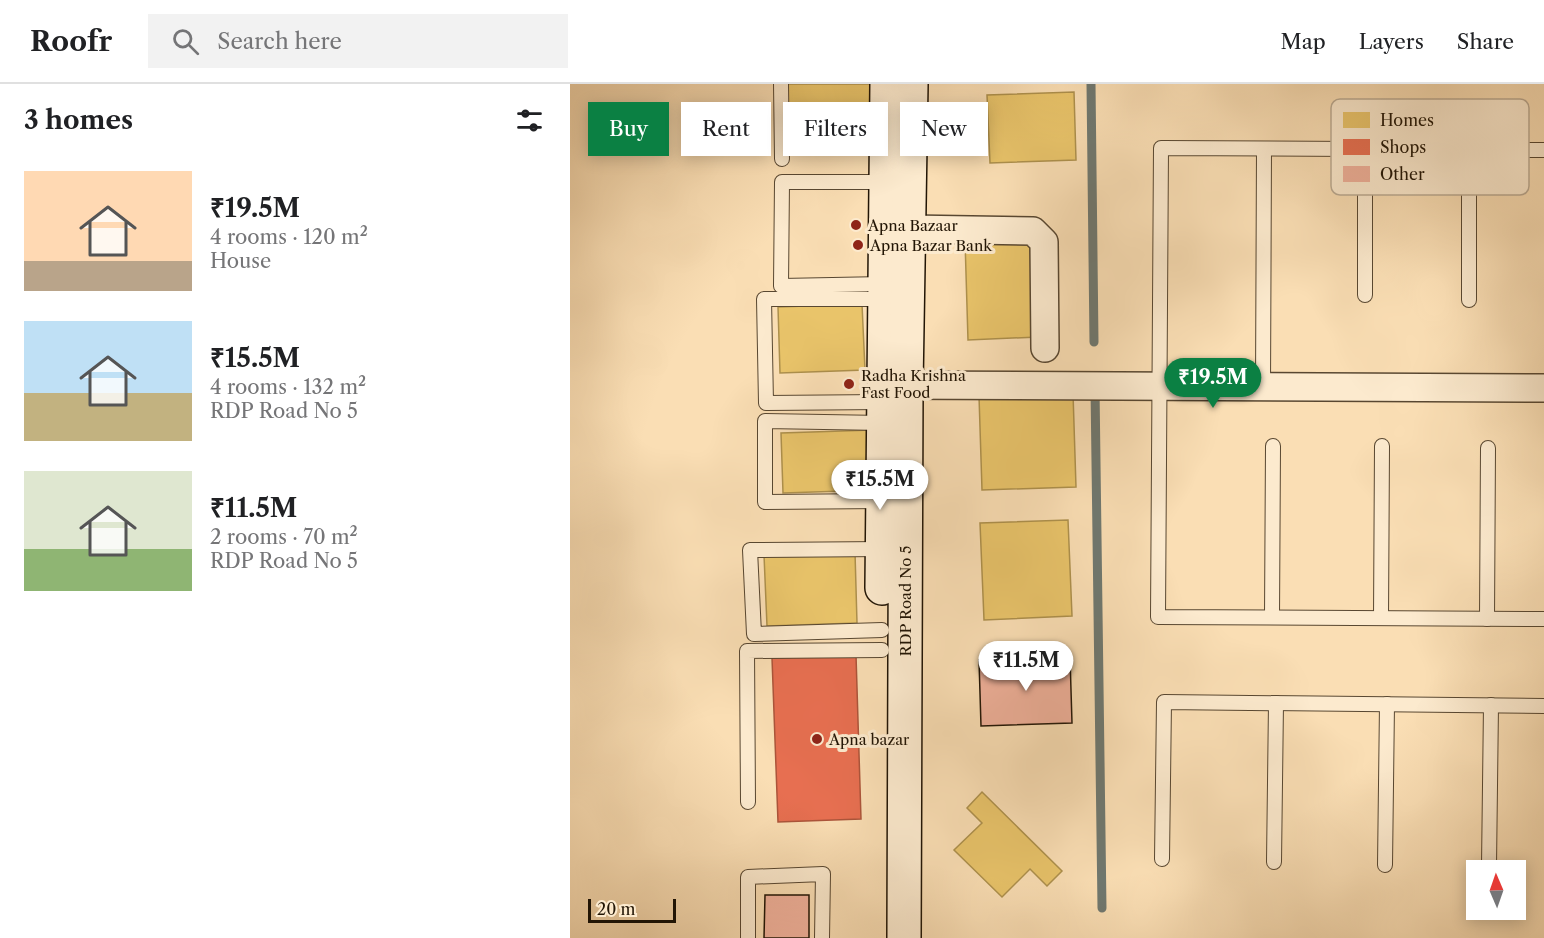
<!DOCTYPE html>
<html lang="en">
<head>
<meta charset="utf-8">
<style>
  body { margin:0; font-family:"Libre Caslon Text",serif; background:#f2f2f2; color:#202124; height:100vh; display:flex; flex-direction:column; font-size:22px; white-space:nowrap }
  * { box-sizing:border-box; margin:0 }
  p { font-size:20px; color:#757577 }
  .icon { flex:none; width:33px; height:33px; fill:none; stroke:currentColor; stroke-width:2; stroke-linecap:round; stroke-linejoin:round }
  .map { position:relative; flex:1; overflow:hidden }
  .sheet { display:flex; flex-direction:column; background:#fff; width:570px }
  .sheet>* { flex:none }
  .guide { position:absolute; left:18px; top:18px; width:570px; height:54px; display:flex; gap:12px }
  .needle { width:39px; rotate:358deg }
  .tools { position:absolute; left:896px; top:776px; display:grid; gap:12px }
  .tools a { display:grid; place-items:center; width:60px; height:60px; border-radius:0px; background:#fff; box-shadow:0 3px 15px #0003; font-size:30px }
  .scale { position:absolute; left:18px; bottom:15px; width:88px; box-sizing:border-box; padding-left:6px; border:3px solid #221505; border-top:0; font-size:16px; line-height:21px; white-space:nowrap; color:#221505; -webkit-text-stroke:4px #fceace; paint-order:stroke }
  .price { position:absolute; translate:-50% -51px; padding:0 14px; border-radius:21px; background:#fff; color:#222; font-size:20px; line-height:39px; filter:drop-shadow(0 2px 3px #0008) }
  .price::after { content:''; position:absolute; left:50%; top:36px; width:18px; height:14px; margin-left:-9px; background:inherit; clip-path:polygon(0 0,100% 0,50% 100%) }
  .price.on { background:#0b8043; color:#fff }
  ul { padding:0; list-style:none }
  li { display:flex; align-items:center; gap:18px; height:150px; padding:0 24px }
  li span { display:grid; place-items:center; flex:none; width:168px; height:120px; border-radius:0px; color:#555 }
  li>.icon { margin-inline-start:auto }
  span .icon { width:72px; height:72px; fill:#fffc; stroke-width:1 }
  li b { font-size:26px }
  h2 { display:flex; justify-content:space-between; align-items:center; height:72px; padding:0 24px; font-size:26px }
  .tag { padding:0 21px; border-radius:0px; background:#fff; box-shadow:0 3px 15px #0003; font-size:21px; line-height:54px }
  .tag.on { background:#0b8043; color:#fff }
  header { display:flex; align-items:center; gap:36px; box-sizing:border-box; height:84px; padding:0 30px; background:#fff; border-bottom:2px solid #e0e0e0 }
  header strong { font-size:28px }
  nav { display:flex; gap:33px; margin-inline-start:auto; font-size:21px }
  .search { width:420px; height:54px; background:#f2f2f2; display:flex; align-items:center; gap:15px; box-sizing:border-box; padding:0 21px; border-radius:0px; color:#757577; font-size:22px }
  main { display:flex; flex:1; min-height:0 }
  .map>svg:first-child { display:block }
  .homes { fill:#e9c46a; stroke:#ad904c; stroke-width:1.5 }
  .shops { fill:#e76f51; stroke:#ac543a; stroke-width:1.5 }
  .lines { fill:none; stroke-linecap:round; stroke-linejoin:round }
  .stream { stroke:#6f7870; stroke-width:9 }
  .building { fill:#efb09a; stroke:#221505; stroke-width:1.5 }
  .service-casing { stroke:#584731; stroke-width:16 }
  .minor-casing { stroke:#584731; stroke-width:30 }
  .secondary-casing { stroke:#221505; stroke-width:36 }
  .service { stroke:#fceace; stroke-width:14 }
  .minor { stroke:#fceace; stroke-width:27 }
  .secondary { stroke:#fceace; stroke-width:33 }
  .poi-dot { fill:#8f2418; stroke:#fceace; stroke-width:2 }
  .labels { text-anchor:middle; dominant-baseline:central; stroke-width:6; stroke-linejoin:round; paint-order:stroke }
  .poi-label { font-size:15px; fill:#221505; stroke:#fceace; text-anchor:start }
  .street-label { font-size:15px; fill:#221505; stroke:#fceace }
  .key { fill:#fceace; stroke:#bbaa92; stroke-width:1.5 }
  .key-label { font-size:16px; fill:#221505 }
</style>
</head>
<body>
<header>
<strong>Roofr</strong>
<div class="search"><svg class="icon" aria-label="search" viewBox="0 0 24 24"><circle cx="10" cy="10" r="6"/><path d="M15 15l6 6"/></svg>Search here</div>
<nav><a>Map</a><a>Layers</a><a>Share</a></nav>
</header>
<main>
<section class="sheet">
<h2>3 homes<svg class="icon" aria-label="filters" viewBox="0 0 24 24"><path d="M4 7h16M4 17h16"/><circle cx="9" cy="7" r="2"/><circle cx="15" cy="17" r="2"/></svg></h2>
<ul>
<li><span style="background:linear-gradient(#ffd9b3 75%,#b9a48a 0)"><svg class="icon" aria-label="home" viewBox="0 0 24 24"><path d="M3 11l9-7 9 7M6 9v11h12V9"/></svg></span><div><b>₹19.5M</b><p>4 rooms · 120 m²</p><p>House</p></div></li>
<li><span style="background:linear-gradient(#bfe0f5 60%,#c2b280 0)"><svg class="icon" aria-label="home" viewBox="0 0 24 24"><path d="M3 11l9-7 9 7M6 9v11h12V9"/></svg></span><div><b>₹15.5M</b><p>4 rooms · 132 m²</p><p>RDP Road No 5</p></div></li>
<li><span style="background:linear-gradient(#dfe7d0 65%,#8fb573 0)"><svg class="icon" aria-label="home" viewBox="0 0 24 24"><path d="M3 11l9-7 9 7M6 9v11h12V9"/></svg></span><div><b>₹11.5M</b><p>2 rooms · 70 m²</p><p>RDP Road No 5</p></div></li>
</ul>
</section>
<div class="map">
<svg width="974" height="854" viewBox="0 0 974 854">
  <rect width="100%" height="100%" fill="#fadeb4"/>
  <filter id="stains"><feTurbulence type="fractalNoise" baseFrequency=".00333" numOctaves="4"/><feColorMatrix values="0 0 0 0 .2 0 0 0 0 .09 0 0 0 0 .02 0 0 0 .5 -.17"/></filter>
  <radialGradient id="worn" r=".72"><stop offset=".6" stop-color="#630" stop-opacity="0"/><stop offset="1" stop-color="#630" stop-opacity=".3"/></radialGradient>
  <!-- homes -->
  <g class="homes">
    <polygon points="215,0 300,0 302,60 217,63"/>
    <polygon points="504,8 506,76 420,79 417,11"/>
    <polygon points="464,154 468,253 398,256 395,156"/>
    <polygon points="292,220 295,286 210,289 208,223"/>
    <polygon points="503,309 506,403 412,406 409,312"/>
    <polygon points="303,346 305,406 213,409 211,349"/>
    <polygon points="498,436 502,532 414,536 410,439"/>
    <polygon points="285,468 287,539 197,542 194,471"/>
    <polygon points="412,708 492,787 477,802 460,785 432,813 384,766 412,739 397,724"/>
  </g>
  <!-- shops -->
  <polygon class="shops" points="286,571 291,735 208,738 202,574"/>
  <g class="lines">
    <!-- stream -->
    <g class="stream">
      <polyline points="521,0 524,258"/>
      <polyline points="525,304 532,824"/>
    </g>
  </g>
  <!-- building -->
  <g class="building">
    <polygon points="500,573 502,639 411,642 409,576"/>
    <polygon points="195,811 239,811 239,854 194,854"/>
  </g>
  <g class="lines">
    <defs>
      <g id="service">
        <polyline points="211,0 212,75"/>
        <polyline points="974,66 591,64 588,533 974,535"/>
        <polyline points="314,200 211,202 212,98 315,98"/>
        <polyline points="795,211 795,65"/>
        <polyline points="899,216 899,66"/>
        <polyline points="693,303 694,65"/>
        <polyline points="313,318 196,319 194,215 314,215"/>
        <polyline points="312,417 195,418 195,337 313,339"/>
        <polyline points="702,533 703,362"/>
        <polyline points="811,534 812,362"/>
        <polyline points="917,535 918,364"/>
        <polyline points="312,546 184,550 180,466 313,465"/>
        <polyline points="178,718 177,567 312,566"/>
        <polyline points="592,775 594,618 974,622"/>
        <polyline points="704,778 706,619"/>
        <polyline points="815,781 817,620"/>
        <polyline points="919,782 921,621"/>
        <polyline points="178,854 178,793 253,790 252,854"/>
      </g>
      <g id="minor">
        <polyline points="339,145 463,147 474,158 475,264"/>
        <polyline points="317,301 974,304"/>
      </g>
      <g id="secondary">
        <polyline points="312,504 317,0"/>
        <polyline points="334,854 336,302 341,0"/>
      </g>
    </defs>
    <!-- service casing -->
    <use href="#service" class="service-casing"/>
    <!-- minor casing -->
    <use href="#minor" class="minor-casing"/>
    <!-- secondary casing -->
    <use href="#secondary" class="secondary-casing"/>
    <!-- service -->
    <use href="#service" class="service"/>
    <!-- minor -->
    <use href="#minor" class="minor"/>
    <!-- secondary -->
    <use href="#secondary" class="secondary"/>
  </g>
  <!-- markers -->
  <g class="poi-dot">
    <circle cx="286" cy="141" r="6"/>
    <circle cx="288" cy="161" r="6"/>
    <circle cx="279" cy="300" r="6"/>
    <circle cx="247" cy="655" r="6"/>
  </g>
  <g class="labels">
    <!-- poi labels -->
    <g class="poi-label">
      <text x="298" y="141">Apna Bazaar</text>
      <text x="300" y="161">Apna Bazar Bank</text>
      <text x="291" y="291">Radha Krishna<tspan x="291" dy="17">Fast Food</tspan></text>
      <text x="259" y="655">Apna bazar</text>
    </g>
    <!-- street labels -->
    <g class="street-label">
      <text transform="translate(335 517) rotate(-90)">RDP Road No 5</text>
    </g>
  </g>
  <!-- legend -->
  <rect x="761" y="15" width="198" height="96" rx="9" class="key"/>
  <rect x="773" y="28" width="27" height="16" fill="#e9c46a"/>
  <rect x="773" y="55" width="27" height="16" fill="#e76f51"/>
  <rect x="773" y="82" width="27" height="16" fill="#efb09a"/>
  <g class="key-label">
    <text x="810" y="42">Homes</text>
    <text x="810" y="69">Shops</text>
    <text x="810" y="96">Other</text>
  </g>
  <rect width="100%" height="100%" filter="url(#stains)"/>
  <rect width="100%" height="100%" fill="url(#worn)"/>
</svg>
<div class="tools">
<a><svg class="needle" viewBox="-14 -14 28 28"><path d="M0-13l5 13h-10z" fill="#e53935"/><path d="M0 13l5-13h-10z" fill="#757577"/></svg></a>
</div>
<div class="scale">20 m</div>
<b class="price on" style="left:643px;top:325px">₹19.5M</b>
<b class="price" style="left:310px;top:427px">₹15.5M</b>
<b class="price" style="left:456px;top:608px">₹11.5M</b>
<div class="guide">
<a class="tag on">Buy</a>
<a class="tag">Rent</a>
<a class="tag">Filters</a>
<a class="tag">New</a>
</div>
</div>
</main>
</body>
</html>
